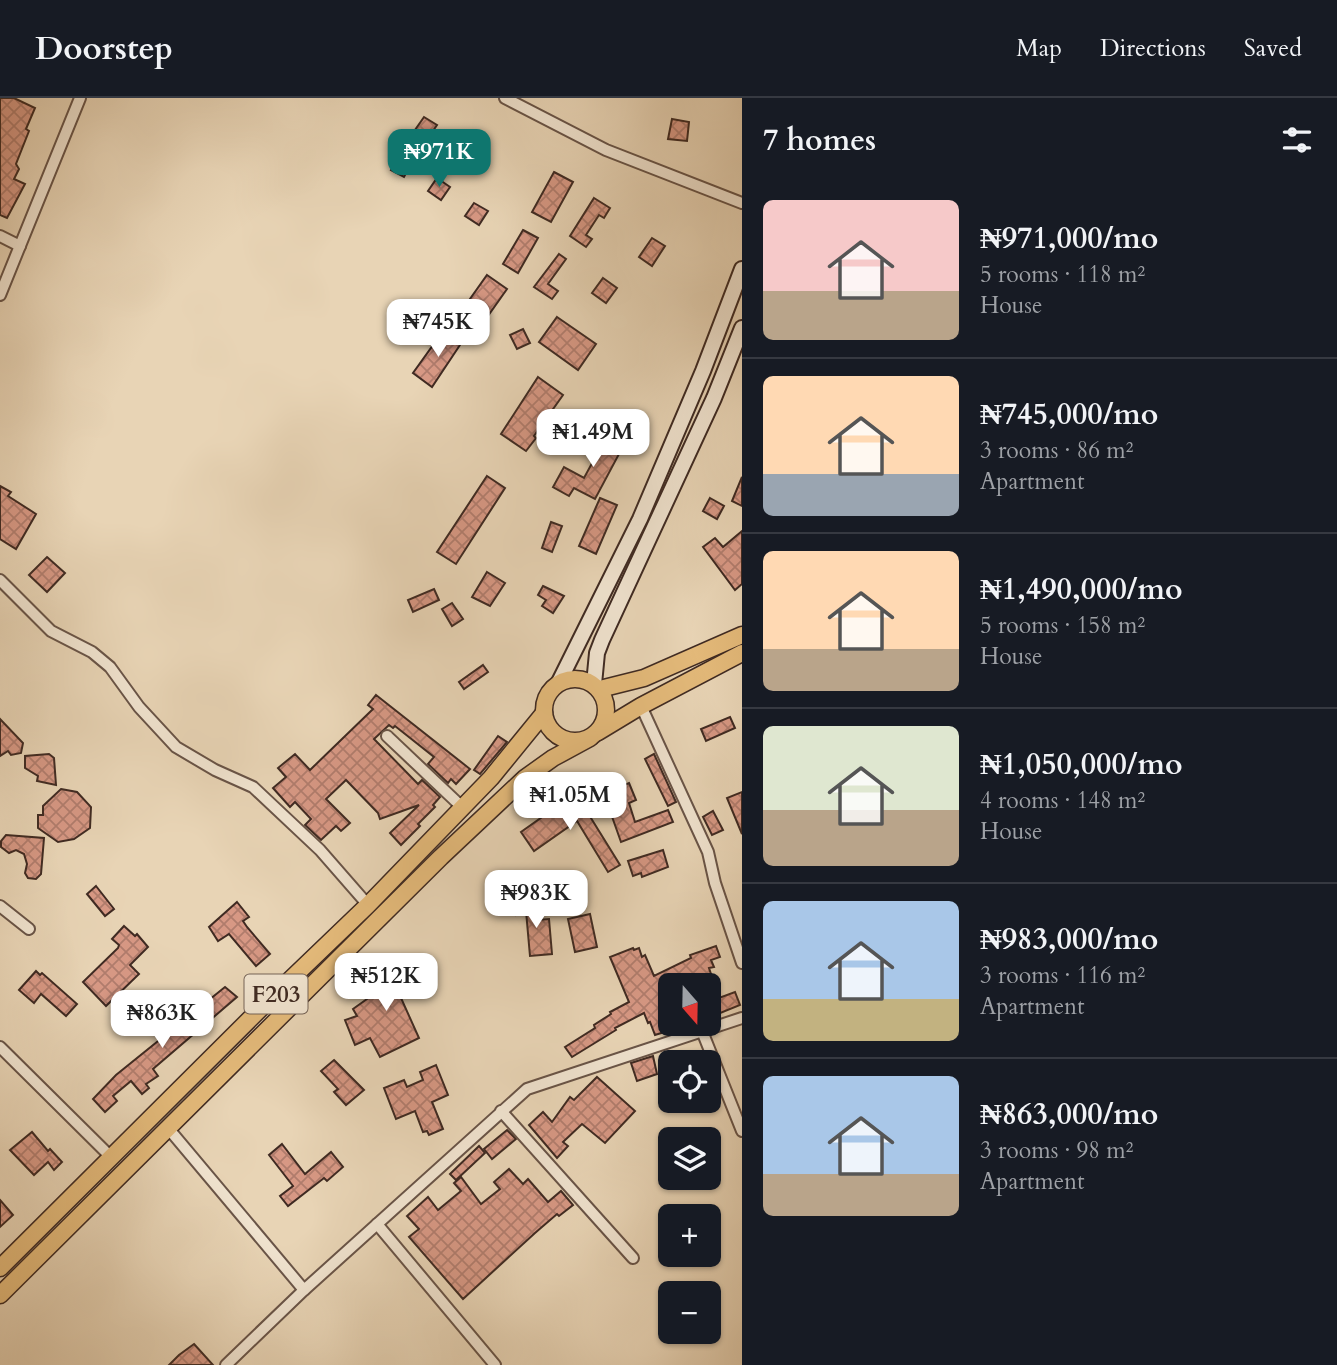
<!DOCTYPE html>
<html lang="en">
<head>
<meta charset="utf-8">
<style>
  body { margin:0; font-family:Cardo,serif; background:#20242c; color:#f1f3f6; height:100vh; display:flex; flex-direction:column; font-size:26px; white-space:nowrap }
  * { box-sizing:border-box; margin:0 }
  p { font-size:23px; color:#9ea1a6 }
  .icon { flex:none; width:38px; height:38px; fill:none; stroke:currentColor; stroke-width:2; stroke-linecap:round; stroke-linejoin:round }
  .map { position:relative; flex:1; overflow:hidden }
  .side { display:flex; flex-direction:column; background:#171b24; width:595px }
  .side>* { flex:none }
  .needle { width:46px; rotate:160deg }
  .fabs { position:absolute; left:658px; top:875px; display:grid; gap:14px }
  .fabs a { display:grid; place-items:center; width:63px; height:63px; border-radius:10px; background:#171b24; box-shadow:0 2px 5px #0004; font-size:35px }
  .price { position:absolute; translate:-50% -60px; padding:0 16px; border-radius:14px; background:#fff; color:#222; font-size:23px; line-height:46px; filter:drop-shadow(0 2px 4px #0008) }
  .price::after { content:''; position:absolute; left:50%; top:42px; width:21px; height:16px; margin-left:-10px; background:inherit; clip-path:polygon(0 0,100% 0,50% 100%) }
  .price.selected { background:#0f766e; color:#fff }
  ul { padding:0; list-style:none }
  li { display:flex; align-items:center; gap:21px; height:175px; padding:0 21px }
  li+li { border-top:2px solid #363941 }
  li span { display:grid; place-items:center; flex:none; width:196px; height:140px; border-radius:10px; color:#555 }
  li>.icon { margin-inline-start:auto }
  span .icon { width:84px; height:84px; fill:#fffc; stroke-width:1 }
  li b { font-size:30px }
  h2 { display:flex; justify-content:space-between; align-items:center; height:84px; padding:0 21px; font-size:30px }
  header { display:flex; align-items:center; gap:42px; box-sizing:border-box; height:98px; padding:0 35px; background:#171b24; border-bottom:2px solid #363941 }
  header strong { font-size:33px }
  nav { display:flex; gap:38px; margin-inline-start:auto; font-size:24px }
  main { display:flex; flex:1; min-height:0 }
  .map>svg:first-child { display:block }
  .building { fill:url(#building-cross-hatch); stroke:#3f2a22; stroke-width:2 }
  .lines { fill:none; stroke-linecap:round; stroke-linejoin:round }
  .minor-casing { stroke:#695447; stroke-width:14 }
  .secondary-casing { stroke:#3f2a22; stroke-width:18 }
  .primary-casing { stroke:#3f2a22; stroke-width:19 }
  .minor { stroke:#f0e3cf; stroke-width:10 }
  .secondary { stroke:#f0e3cf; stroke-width:14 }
  .primary { stroke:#e4ba7a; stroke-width:16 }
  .labels { text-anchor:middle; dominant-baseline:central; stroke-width:6; stroke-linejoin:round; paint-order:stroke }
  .shield { fill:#f0e3cf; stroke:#746256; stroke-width:2 }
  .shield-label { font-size:23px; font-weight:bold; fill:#3f2a22 }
</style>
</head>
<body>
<header>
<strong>Doorstep</strong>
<nav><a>Map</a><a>Directions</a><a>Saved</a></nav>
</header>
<main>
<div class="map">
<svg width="742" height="1267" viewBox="0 0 742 1267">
  <defs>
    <pattern id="building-cross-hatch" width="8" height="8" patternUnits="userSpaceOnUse" patternTransform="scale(1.75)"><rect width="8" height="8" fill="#d79884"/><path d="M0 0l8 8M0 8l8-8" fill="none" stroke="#b07c6c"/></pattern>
  </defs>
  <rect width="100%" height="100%" fill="#e8d4b5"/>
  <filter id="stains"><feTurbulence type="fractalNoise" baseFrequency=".00286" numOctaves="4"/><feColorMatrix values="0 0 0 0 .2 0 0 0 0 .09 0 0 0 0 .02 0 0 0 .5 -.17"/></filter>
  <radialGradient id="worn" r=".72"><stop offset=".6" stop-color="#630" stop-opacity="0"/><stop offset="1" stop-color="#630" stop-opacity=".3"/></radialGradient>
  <!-- building -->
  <g class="building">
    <polygon points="0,0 14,0 35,10 26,31 29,33 16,66 19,71 14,81 25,86 7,120 0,117"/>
    <polygon points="424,19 437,27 428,40 415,32"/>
    <polygon points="672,21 689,24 687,43 668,41"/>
    <polygon points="400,57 412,64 404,79 391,72"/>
    <polygon points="554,74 573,84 551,124 532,114"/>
    <polygon points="437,80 450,89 441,102 428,93"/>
    <polygon points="594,100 610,110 604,120 599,117 586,137 592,141 586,149 570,138"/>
    <polygon points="474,105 488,113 479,127 465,118"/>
    <polygon points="523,132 538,140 518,175 503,166"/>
    <polygon points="652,140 665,148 652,168 639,159"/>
    <polygon points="559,156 566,161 548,186 558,193 552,201 534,189"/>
    <polygon points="487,177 507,191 485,222 465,208"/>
    <polygon points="603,180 617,190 606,205 592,195"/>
    <polygon points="557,219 596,246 578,272 539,244"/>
    <polygon points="523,231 530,245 517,251 510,237"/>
    <polygon points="450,234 464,241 432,289 413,275 436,243 443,248"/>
    <polygon points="538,279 563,297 534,338 536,340 526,353 501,336"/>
    <polygon points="610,332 627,341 595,401 574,390 569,398 553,389 564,369 584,380"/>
    <polygon points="487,378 505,390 456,466 437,454"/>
    <polygon points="742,379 742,408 732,403"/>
    <polygon points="0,388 11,394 8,398 36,416 16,451 0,441"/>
    <polygon points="600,400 617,407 596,456 579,448"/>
    <polygon points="710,400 724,408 717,421 703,413"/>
    <polygon points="551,424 562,428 552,454 542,450"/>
    <polygon points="742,433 742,486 735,492 703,449 715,440 723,449"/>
    <polygon points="47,459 65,475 47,494 29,477"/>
    <polygon points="487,474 505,485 490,508 472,499"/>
    <polygon points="543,488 564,498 553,515 542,508 546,502 538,497"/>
    <polygon points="434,491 439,502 413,514 408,502"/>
    <polygon points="452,505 463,521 452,528 442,511"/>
    <polygon points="483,567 488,574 464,591 459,584"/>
    <polygon points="376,597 470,671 456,686 451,681 448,685 428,666 434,659 395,628 393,630 389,627 374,641 418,686 422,682 440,699 433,707 435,709 418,726 420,728 401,747 390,735 419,707 380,721 378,715 346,682 326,701 350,725 341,733 336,728 321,742 305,727 311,721 295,704 290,709 273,690 286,679 278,670 295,656 310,672 373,611 368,607"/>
    <polygon points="730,619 735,630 706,643 701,631"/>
    <polygon points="0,621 23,645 21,655 11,657 8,653 0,658"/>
    <polygon points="498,638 507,644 480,676 474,672"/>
    <polygon points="49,656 54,660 56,687 37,683 38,678 25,670 25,658"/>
    <polygon points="654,656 676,704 668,708 645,661"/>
    <polygon points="629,685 636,702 629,705 635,724 668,712 673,724 621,744 610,713 607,714 600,697"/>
    <polygon points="61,691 77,694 91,709 90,730 74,741 58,744 38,730 38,717 43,717 43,708"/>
    <polygon points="742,694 742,736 727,700"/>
    <polygon points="581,704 620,767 608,774 577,723 534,753 521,734 562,705 567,713"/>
    <polygon points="713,713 723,732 712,737 703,719"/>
    <polygon points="6,737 44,740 41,776 36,781 28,780 25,775 27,766 24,756 16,752 9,755 1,749 1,743"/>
    <polygon points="663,752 668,769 642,779 641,775 633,778 628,763"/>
    <polygon points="96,788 114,811 105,818 87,796"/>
    <polygon points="527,798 537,822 549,821 552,856 530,858 526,813 516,817 512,807 525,801"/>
    <polygon points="237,804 249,819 243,823 247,829 270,856 256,868 229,836 218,843 209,829"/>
    <polygon points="590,816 597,849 575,854 568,821"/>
    <polygon points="124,828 135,838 137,836 148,849 130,867 139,876 106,908 83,884 118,850 119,847 112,841"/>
    <polygon points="716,848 720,859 711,862 714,869 709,870 719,900 735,894 740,907 713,918 711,913 709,914 709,887 670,887 670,930 668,933 655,937 650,924 648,925 644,915 615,930 616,932 572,959 565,949 595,930 594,927 611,916 610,914 629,904 610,859 633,850 634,852 639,850 642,859 645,857 654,878 691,860 690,857"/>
    <polygon points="399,865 406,874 412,870 423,885 401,900 419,940 380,959 370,940 355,947 345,922 357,918 353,911 381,891 375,882"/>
    <polygon points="36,873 40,877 42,875 77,906 66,918 41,896 34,905 19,892"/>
    <polygon points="225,889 237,899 153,971 158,978 146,986 149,990 142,996 131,983 113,998 117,1003 105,1014 93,1001 116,977"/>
    <polygon points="653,958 657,976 637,983 631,965"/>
    <polygon points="334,962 364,992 346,1007 334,994 338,991 321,973"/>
    <polygon points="436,967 448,997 432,1004 443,1031 429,1037 427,1033 423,1034 415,1013 396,1021 384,990 404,982 407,989 423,982 420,974"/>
    <polygon points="597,979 635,1013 605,1045 582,1026 563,1044 568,1048 557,1060 529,1027 543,1014 552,1024 570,999 574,1002"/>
    <polygon points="507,1032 516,1041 492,1061 484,1051"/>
    <polygon points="32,1034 48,1053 50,1051 62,1064 54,1072 48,1064 34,1077 10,1052"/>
    <polygon points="282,1046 305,1076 331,1054 343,1069 327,1083 324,1080 288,1108 280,1098 293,1088 269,1057"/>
    <polygon points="479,1048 485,1055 456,1082 450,1076"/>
    <polygon points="509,1071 523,1086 528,1081 548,1104 561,1093 573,1107 559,1118 557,1116 535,1135 463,1201 409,1139 419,1131 407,1118 428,1099 438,1112 461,1093 454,1085 461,1079 481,1106 500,1091 494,1084"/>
    <polygon points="0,1102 13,1117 0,1129"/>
    <polygon points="194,1246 213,1267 169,1267 179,1257"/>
  </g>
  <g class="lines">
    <defs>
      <g id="minor">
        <polyline points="505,0 606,52 742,105"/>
        <polyline points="0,138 20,148"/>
        <polyline points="0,197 80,0"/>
        <polyline points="0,482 51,533 92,554 110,569 139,609 176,649 215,672 253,689 320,752 368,807"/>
        <polyline points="641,608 708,754 715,785 742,865"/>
        <polyline points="387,638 463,710"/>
        <polyline points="0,808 29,831"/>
        <polyline points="702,933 742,1033"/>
        <polyline points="0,949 111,1059"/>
        <polyline points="501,1013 633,1160"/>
        <polyline points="168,1030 304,1192 527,991 742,920"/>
        <polyline points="377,1126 495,1267"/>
        <polyline points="226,1267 304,1192"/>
      </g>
      <g id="secondary">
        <polyline points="559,584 640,421 703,273 742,171"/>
        <polyline points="594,586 597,555 602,542 714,300 742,230"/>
      </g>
      <g id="primary">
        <circle cx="575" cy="612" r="31"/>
        <polyline points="600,591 644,580 742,537"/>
        <polyline points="598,634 641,608 742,555"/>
        <polyline points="0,1170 265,906 368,807 491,680 544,615"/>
        <polyline points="0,1197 441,759 525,680 553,660 590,640"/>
      </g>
    </defs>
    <!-- minor casing -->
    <use href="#minor" class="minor-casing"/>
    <!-- secondary casing -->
    <use href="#secondary" class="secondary-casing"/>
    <!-- primary casing -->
    <use href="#primary" class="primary-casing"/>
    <!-- minor -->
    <use href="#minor" class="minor"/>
    <!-- secondary -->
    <use href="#secondary" class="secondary"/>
    <!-- primary -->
    <use href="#primary" class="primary"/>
  </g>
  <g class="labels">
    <!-- shield labels -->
    <rect class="shield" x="244.5" y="876.5" width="63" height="39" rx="5"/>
    <g class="shield-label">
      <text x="276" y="896">F203</text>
    </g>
  </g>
  <rect width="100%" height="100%" filter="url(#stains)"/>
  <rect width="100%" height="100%" fill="url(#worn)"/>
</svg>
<div class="fabs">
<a><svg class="needle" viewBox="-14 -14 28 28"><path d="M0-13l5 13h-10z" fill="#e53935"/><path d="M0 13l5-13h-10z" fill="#9ea1a6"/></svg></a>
<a><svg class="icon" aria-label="locate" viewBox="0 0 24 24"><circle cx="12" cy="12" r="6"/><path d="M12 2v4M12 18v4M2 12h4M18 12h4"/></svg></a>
<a><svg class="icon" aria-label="layers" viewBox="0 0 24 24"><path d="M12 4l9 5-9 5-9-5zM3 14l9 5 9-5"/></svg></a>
<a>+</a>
<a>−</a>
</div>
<b class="price selected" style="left:439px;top:91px">₦971K</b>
<b class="price" style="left:438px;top:261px">₦745K</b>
<b class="price" style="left:593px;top:371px">₦1.49M</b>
<b class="price" style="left:570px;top:734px">₦1.05M</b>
<b class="price" style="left:536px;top:832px">₦983K</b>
<b class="price" style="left:386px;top:915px">₦512K</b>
<b class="price" style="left:162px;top:952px">₦863K</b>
</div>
<section class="side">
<h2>7 homes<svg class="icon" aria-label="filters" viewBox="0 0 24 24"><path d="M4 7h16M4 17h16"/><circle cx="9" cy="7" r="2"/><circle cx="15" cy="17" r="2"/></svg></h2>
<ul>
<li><span style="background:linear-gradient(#f6c9c9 65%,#b9a48a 0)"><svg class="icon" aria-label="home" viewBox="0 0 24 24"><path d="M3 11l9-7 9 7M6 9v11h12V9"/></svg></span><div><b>₦971,000/mo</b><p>5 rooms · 118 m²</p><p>House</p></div></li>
<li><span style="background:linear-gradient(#ffd9b3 70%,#9aa5b1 0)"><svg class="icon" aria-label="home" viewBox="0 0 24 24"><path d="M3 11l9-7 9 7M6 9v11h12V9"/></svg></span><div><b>₦745,000/mo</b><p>3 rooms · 86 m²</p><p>Apartment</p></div></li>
<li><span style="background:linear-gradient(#ffd9b3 70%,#b9a48a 0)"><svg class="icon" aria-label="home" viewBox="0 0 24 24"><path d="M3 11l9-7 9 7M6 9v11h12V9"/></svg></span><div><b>₦1,490,000/mo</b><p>5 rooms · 158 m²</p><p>House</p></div></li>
<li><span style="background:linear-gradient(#dfe7d0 60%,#b9a48a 0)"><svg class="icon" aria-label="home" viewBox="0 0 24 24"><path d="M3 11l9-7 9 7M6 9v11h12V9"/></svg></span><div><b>₦1,050,000/mo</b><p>4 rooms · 148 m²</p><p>House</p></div></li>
<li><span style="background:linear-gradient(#a9c7e8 70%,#c2b280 0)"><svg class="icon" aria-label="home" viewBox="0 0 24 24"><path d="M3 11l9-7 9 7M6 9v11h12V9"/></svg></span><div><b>₦983,000/mo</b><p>3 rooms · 116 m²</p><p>Apartment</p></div></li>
<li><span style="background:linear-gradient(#a9c7e8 70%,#b9a48a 0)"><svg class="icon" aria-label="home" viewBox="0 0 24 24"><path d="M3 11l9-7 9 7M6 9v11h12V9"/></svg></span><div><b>₦863,000/mo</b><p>3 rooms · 98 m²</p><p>Apartment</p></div></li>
</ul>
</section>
</main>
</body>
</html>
